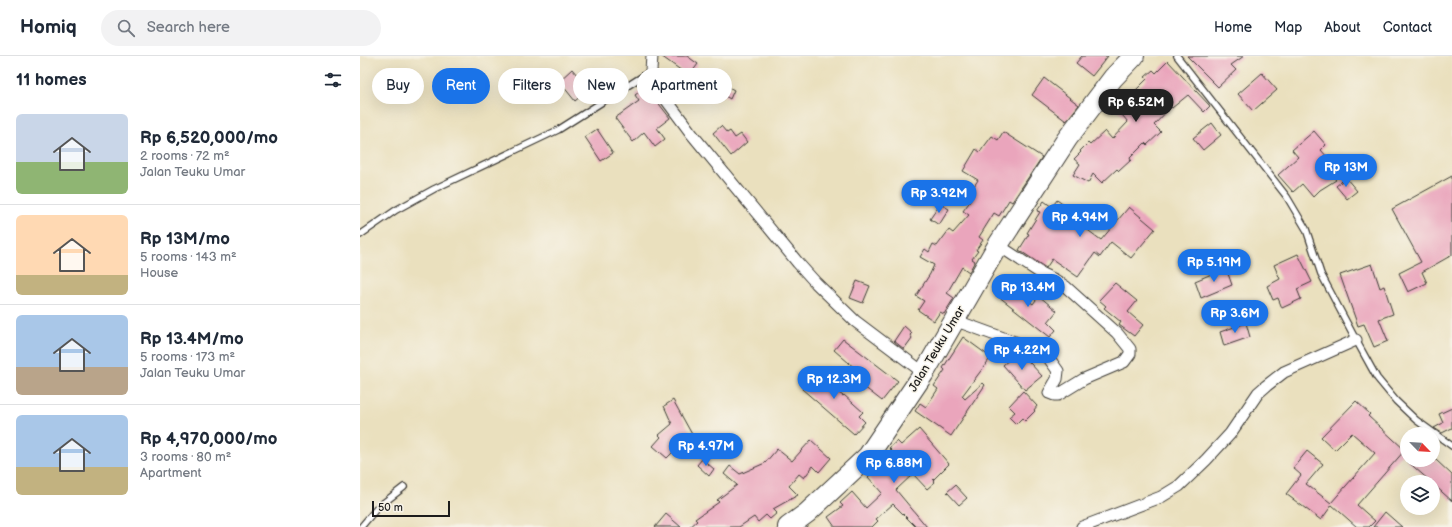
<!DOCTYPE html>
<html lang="en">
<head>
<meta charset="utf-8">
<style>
  body { margin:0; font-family:"Balsamiq Sans",sans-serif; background:#f2f2f3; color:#1f2937; height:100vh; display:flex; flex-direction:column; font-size:15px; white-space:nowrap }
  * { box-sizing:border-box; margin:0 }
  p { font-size:13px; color:#747a83 }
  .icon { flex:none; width:22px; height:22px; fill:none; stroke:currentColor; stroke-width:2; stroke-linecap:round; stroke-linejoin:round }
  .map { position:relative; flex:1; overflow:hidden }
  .panel { display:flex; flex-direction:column; background:#fff; width:360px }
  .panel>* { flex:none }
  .guide { position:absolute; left:12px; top:12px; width:380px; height:36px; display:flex; gap:8px }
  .needle { width:26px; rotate:115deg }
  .tools { position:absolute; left:1040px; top:371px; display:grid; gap:8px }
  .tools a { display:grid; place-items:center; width:40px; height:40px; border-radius:50%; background:#fff; box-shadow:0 4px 16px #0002; font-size:20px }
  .scale { position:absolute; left:12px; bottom:10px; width:78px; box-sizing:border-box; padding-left:4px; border:2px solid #1c1c1c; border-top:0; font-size:11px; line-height:14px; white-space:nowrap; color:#1c1c1c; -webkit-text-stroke:3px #f7f3e8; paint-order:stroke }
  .price { position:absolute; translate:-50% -34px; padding:0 9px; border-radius:14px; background:#1a73e8; color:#fff; font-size:13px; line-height:26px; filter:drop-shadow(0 1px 2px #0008) }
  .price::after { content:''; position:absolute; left:50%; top:24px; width:12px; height:9px; margin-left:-6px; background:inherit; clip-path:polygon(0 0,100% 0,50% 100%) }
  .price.active { background:#222; color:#fff }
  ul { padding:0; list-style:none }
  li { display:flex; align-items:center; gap:12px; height:100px; padding:0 16px }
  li+li { border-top:1px solid #e0e1e3 }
  li span { display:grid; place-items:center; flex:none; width:112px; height:80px; border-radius:6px; color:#555 }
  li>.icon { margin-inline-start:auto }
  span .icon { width:48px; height:48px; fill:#fffc; stroke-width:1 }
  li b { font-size:17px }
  h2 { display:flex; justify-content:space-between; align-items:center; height:48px; padding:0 16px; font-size:17px }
  .pill { padding:0 14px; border-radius:18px; background:#fff; box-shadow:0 4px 16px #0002; font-size:14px; line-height:36px }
  .pill.active { background:#1a73e8; color:#fff }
  header { display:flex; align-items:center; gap:24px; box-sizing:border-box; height:56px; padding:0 20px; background:#fff; border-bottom:1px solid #e0e1e3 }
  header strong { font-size:19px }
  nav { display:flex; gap:22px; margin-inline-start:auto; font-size:14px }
  .search { width:280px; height:36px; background:#f2f2f3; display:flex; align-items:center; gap:10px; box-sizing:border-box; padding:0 14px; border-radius:22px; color:#747a83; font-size:15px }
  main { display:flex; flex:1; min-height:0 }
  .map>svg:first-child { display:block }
  .building { fill:#eaa5bc }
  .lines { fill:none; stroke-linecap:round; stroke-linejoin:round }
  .lane-casing { stroke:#3b3934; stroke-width:8 }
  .street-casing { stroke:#3b3934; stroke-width:13 }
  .highway-casing { stroke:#3b3934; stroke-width:22 }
  .lane { stroke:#fff; stroke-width:5.5 }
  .street { stroke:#fff; stroke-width:11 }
  .highway { stroke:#fff; stroke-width:20 }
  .labels { text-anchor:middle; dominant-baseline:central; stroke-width:3; stroke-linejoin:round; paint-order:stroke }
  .street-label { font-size:12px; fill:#1c1c1c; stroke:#f7f3e8 }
</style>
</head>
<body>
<header>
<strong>Homiq</strong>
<div class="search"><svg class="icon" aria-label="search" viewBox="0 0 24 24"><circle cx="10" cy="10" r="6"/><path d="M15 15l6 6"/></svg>Search here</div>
<nav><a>Home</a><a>Map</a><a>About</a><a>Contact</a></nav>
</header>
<main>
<section class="panel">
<h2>11 homes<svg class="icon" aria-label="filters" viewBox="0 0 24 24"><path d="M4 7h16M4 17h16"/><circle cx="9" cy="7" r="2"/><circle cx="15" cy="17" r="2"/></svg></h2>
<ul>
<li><span style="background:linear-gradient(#c9d6e8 60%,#8fb573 0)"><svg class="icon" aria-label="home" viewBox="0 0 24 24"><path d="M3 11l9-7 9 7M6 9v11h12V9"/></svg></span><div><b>Rp 6,520,000/mo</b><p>2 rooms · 72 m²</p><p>Jalan Teuku Umar</p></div></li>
<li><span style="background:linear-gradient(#ffd9b3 75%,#c2b280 0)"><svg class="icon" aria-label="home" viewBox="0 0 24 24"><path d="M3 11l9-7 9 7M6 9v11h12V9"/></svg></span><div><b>Rp 13M/mo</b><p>5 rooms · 143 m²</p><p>House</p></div></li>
<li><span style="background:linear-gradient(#a9c7e8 65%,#b9a48a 0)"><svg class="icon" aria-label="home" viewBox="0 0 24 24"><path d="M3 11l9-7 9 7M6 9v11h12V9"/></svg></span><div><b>Rp 13.4M/mo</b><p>5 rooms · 173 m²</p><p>Jalan Teuku Umar</p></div></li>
<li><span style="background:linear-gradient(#a9c7e8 65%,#c2b280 0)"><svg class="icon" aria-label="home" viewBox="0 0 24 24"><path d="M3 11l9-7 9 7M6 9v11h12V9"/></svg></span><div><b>Rp 4,970,000/mo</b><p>3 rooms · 80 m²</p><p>Apartment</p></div></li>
</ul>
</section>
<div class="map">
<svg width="1092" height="471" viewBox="0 0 1092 471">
  <rect width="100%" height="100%" fill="#f7f3e8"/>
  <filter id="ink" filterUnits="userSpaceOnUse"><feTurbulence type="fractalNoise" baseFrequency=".025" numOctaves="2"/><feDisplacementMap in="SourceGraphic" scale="8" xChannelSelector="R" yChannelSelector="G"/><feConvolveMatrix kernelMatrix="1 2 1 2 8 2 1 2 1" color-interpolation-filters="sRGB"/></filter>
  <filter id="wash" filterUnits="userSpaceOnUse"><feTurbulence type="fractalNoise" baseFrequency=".012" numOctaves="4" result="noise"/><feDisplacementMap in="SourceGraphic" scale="16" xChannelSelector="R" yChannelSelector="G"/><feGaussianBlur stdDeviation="0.9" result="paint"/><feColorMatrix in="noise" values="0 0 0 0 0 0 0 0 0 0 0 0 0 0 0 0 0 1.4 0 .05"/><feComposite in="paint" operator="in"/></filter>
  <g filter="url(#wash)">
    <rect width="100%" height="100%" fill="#eae0be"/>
    <g id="blocks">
      <!-- building -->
      <g class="building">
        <polygon points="301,0 327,0 338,8 329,20"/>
        <polygon points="722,0 748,0 732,20 716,7"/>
        <polygon points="827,0 884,0 871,9 876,14 858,31"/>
        <polygon points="808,5 850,50 844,56 828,39 812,52 811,51 794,69 801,76 787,89 785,87 770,102 771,104 759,115 757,113 742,127 733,118 728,127 713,119 720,108 714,103 721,96 720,95 728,87 730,89 745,75 752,83 768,66 757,53 787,23 785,21 793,14 796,17"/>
        <polygon points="212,13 229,33 215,45 199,25"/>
        <polygon points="902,17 917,34 893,55 878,38"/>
        <polygon points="684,22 719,49 706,65 672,39"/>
        <polygon points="367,30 374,34 370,43 362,38"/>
        <polygon points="286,31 310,62 297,72 305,83 295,91 284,76 273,86 255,62 279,45 275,39"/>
        <polygon points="852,67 861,79 843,94 833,82"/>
        <polygon points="361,70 367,77 370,75 375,82 381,78 387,86 371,100 353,77"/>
        <polygon points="237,73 253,97 241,105 225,81"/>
        <polygon points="954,75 966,89 961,94 968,102 961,107 976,124 960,134 953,141 942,128 933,136 918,119 938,101 932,94"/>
        <polygon points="643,76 682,101 652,146 649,144 639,160 634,157 619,181 623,184 616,194 618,195 612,203 615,205 609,216 602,211 587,237 594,242 584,258 580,256 574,265 558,254 564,245 556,240 570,218 574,209 560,201 565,193 569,196 573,188 577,190 589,174 593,177 609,159 603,155 611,144 607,141 618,124 603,115 616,93 620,96 632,80 638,84"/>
        <polygon points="1092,120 1092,199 1062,216 1067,227 1048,236 1039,217 1061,206 1032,153"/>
        <polygon points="986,122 997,135 987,143 976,130"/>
        <polygon points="697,144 709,153 704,160 719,171 721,169 741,184 769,151 795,173 771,202 751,186 740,201 735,197 718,221 692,203 686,212 659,194 669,178 667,177 680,156 677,155 684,145 692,151"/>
        <polygon points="580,148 589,153 579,169 570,163"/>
        <polygon points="938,198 952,226 937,233 941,243 922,252 918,242 913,244 907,230 920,223 914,209"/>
        <polygon points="1012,208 1020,232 1024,230 1033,258 1019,263 1028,285 1014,291 1004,268 998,270 980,219"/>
        <polygon points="866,212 872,229 841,242 835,225"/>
        <polygon points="642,224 673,248 679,240 697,255 688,266 696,274 690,281 633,236"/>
        <polygon points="497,225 510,230 503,247 490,242"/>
        <polygon points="755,227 777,245 768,256 783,269 774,280 759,269 761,266 744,252 746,250 739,244"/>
        <polygon points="886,267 890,281 864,290 860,276"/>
        <polygon points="544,270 552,277 550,279 552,282 544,293 534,285"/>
        <polygon points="603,281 629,300 629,304 602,340 605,343 623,327 625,329 591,380 555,355 560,347 566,351 578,333 574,330 585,314 583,312"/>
        <polygon points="483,283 538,325 522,345 499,327 504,320 474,294"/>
        <polygon points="659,295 682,320 665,334 643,309"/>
        <polygon points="468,311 479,320 470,330 483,340 484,339 503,356 499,360 505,366 494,378 442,333 455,317 459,321"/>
        <polygon points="663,335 677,350 674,354 675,355 665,365 662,362 656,368 649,361 655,356 649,350"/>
        <polygon points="313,344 334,382 316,393 307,402 293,390 301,381 299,379 312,368 304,350"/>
        <polygon points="996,345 1010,358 1008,360 1045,394 997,449 1015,465 1009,471 997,471 972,449 961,464 926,438 941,419 933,412 947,395 963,408 946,428 971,447 1015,397 992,377 975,394 961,381"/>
        <polygon points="1092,352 1092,372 1082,377 1074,372 1083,367 1079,358"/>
        <polygon points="559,373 589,408 573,424 575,426 567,433 553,418 536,434 567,471 556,471 533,448 516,463 518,465 512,471 475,471 468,461 483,450 480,447 492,436 506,452 522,437 508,421 516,413 521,419 539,402 529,392 537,385 541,389"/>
        <polygon points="451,384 471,402 459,416 453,410 444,422 439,418 429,430 438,439 413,453 417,457 410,463 406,459 398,466 394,461 379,471 330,471 337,465 335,463 359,446 357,444 377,429 364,418 370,410 380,418 405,407 417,393 432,405"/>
        <polygon points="342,403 354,413 349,420 337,409"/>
        <polygon points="1046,404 1076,404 1092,419 1092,445 1073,428 1073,426 1071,426"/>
        <polygon points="595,429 607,442 599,449 587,436"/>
        <polygon points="1025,456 1042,471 1013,471"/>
        <polygon points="306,458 321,471 295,471"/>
      </g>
    </g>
  </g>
  <g filter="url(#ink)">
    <use href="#blocks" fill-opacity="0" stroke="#3b3934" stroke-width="1"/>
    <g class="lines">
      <defs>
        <g id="lane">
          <polyline points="817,0 927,141 946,173 961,218 996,284 1017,322 1036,345 1056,364 1092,390"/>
          <polyline points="0,179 36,154 74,133 198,74 291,15"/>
          <polyline points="1,471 17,452 44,431"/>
        </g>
        <g id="street">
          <polyline points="292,0 291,15 296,30 331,77 438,207 456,227 495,265 564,317"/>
          <polyline points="594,264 679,295 688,301 698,315 697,323 689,337 694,339 698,339 724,323 764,306 770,298 770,293 757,277 706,231 695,224 682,218 638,189"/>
          <polyline points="722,471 801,441 819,430 846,404 870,378 898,337 906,330 924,316 996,284"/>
        </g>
        <polyline id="highway" points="428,471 447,457 508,400 564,317 638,189 707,83 753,22 774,0"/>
      </defs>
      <!-- lane casing -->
      <use href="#lane" class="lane-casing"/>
      <!-- street casing -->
      <use href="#street" class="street-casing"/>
      <!-- highway casing -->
      <use href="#highway" class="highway-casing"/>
      <!-- lane -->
      <use href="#lane" class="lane"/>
      <!-- street -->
      <use href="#street" class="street"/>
      <!-- highway -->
      <use href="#highway" class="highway"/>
    </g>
  </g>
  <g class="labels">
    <!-- street labels -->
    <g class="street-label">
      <text transform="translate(577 293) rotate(-59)">Jalan Teuku Umar</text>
    </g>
  </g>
</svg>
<div class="tools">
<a><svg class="needle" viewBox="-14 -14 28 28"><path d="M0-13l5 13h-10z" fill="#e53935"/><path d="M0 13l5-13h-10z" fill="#747a83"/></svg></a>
<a><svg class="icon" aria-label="layers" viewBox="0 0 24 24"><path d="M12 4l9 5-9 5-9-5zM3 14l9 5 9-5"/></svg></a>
</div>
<div class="scale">50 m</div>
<b class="price active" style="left:776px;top:67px">Rp 6.52M</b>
<b class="price" style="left:986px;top:132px">Rp 13M</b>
<b class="price" style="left:579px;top:158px">Rp 3.92M</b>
<b class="price" style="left:720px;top:182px">Rp 4.94M</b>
<b class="price" style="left:854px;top:227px">Rp 5.19M</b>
<b class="price" style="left:668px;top:252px">Rp 13.4M</b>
<b class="price" style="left:875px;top:278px">Rp 3.6M</b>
<b class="price" style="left:662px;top:315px">Rp 4.22M</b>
<b class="price" style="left:474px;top:344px">Rp 12.3M</b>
<b class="price" style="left:346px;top:411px">Rp 4.97M</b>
<b class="price" style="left:534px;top:428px">Rp 6.88M</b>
<div class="guide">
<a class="pill">Buy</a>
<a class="pill active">Rent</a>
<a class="pill">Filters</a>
<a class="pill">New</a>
<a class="pill">Apartment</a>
</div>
</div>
</main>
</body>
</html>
